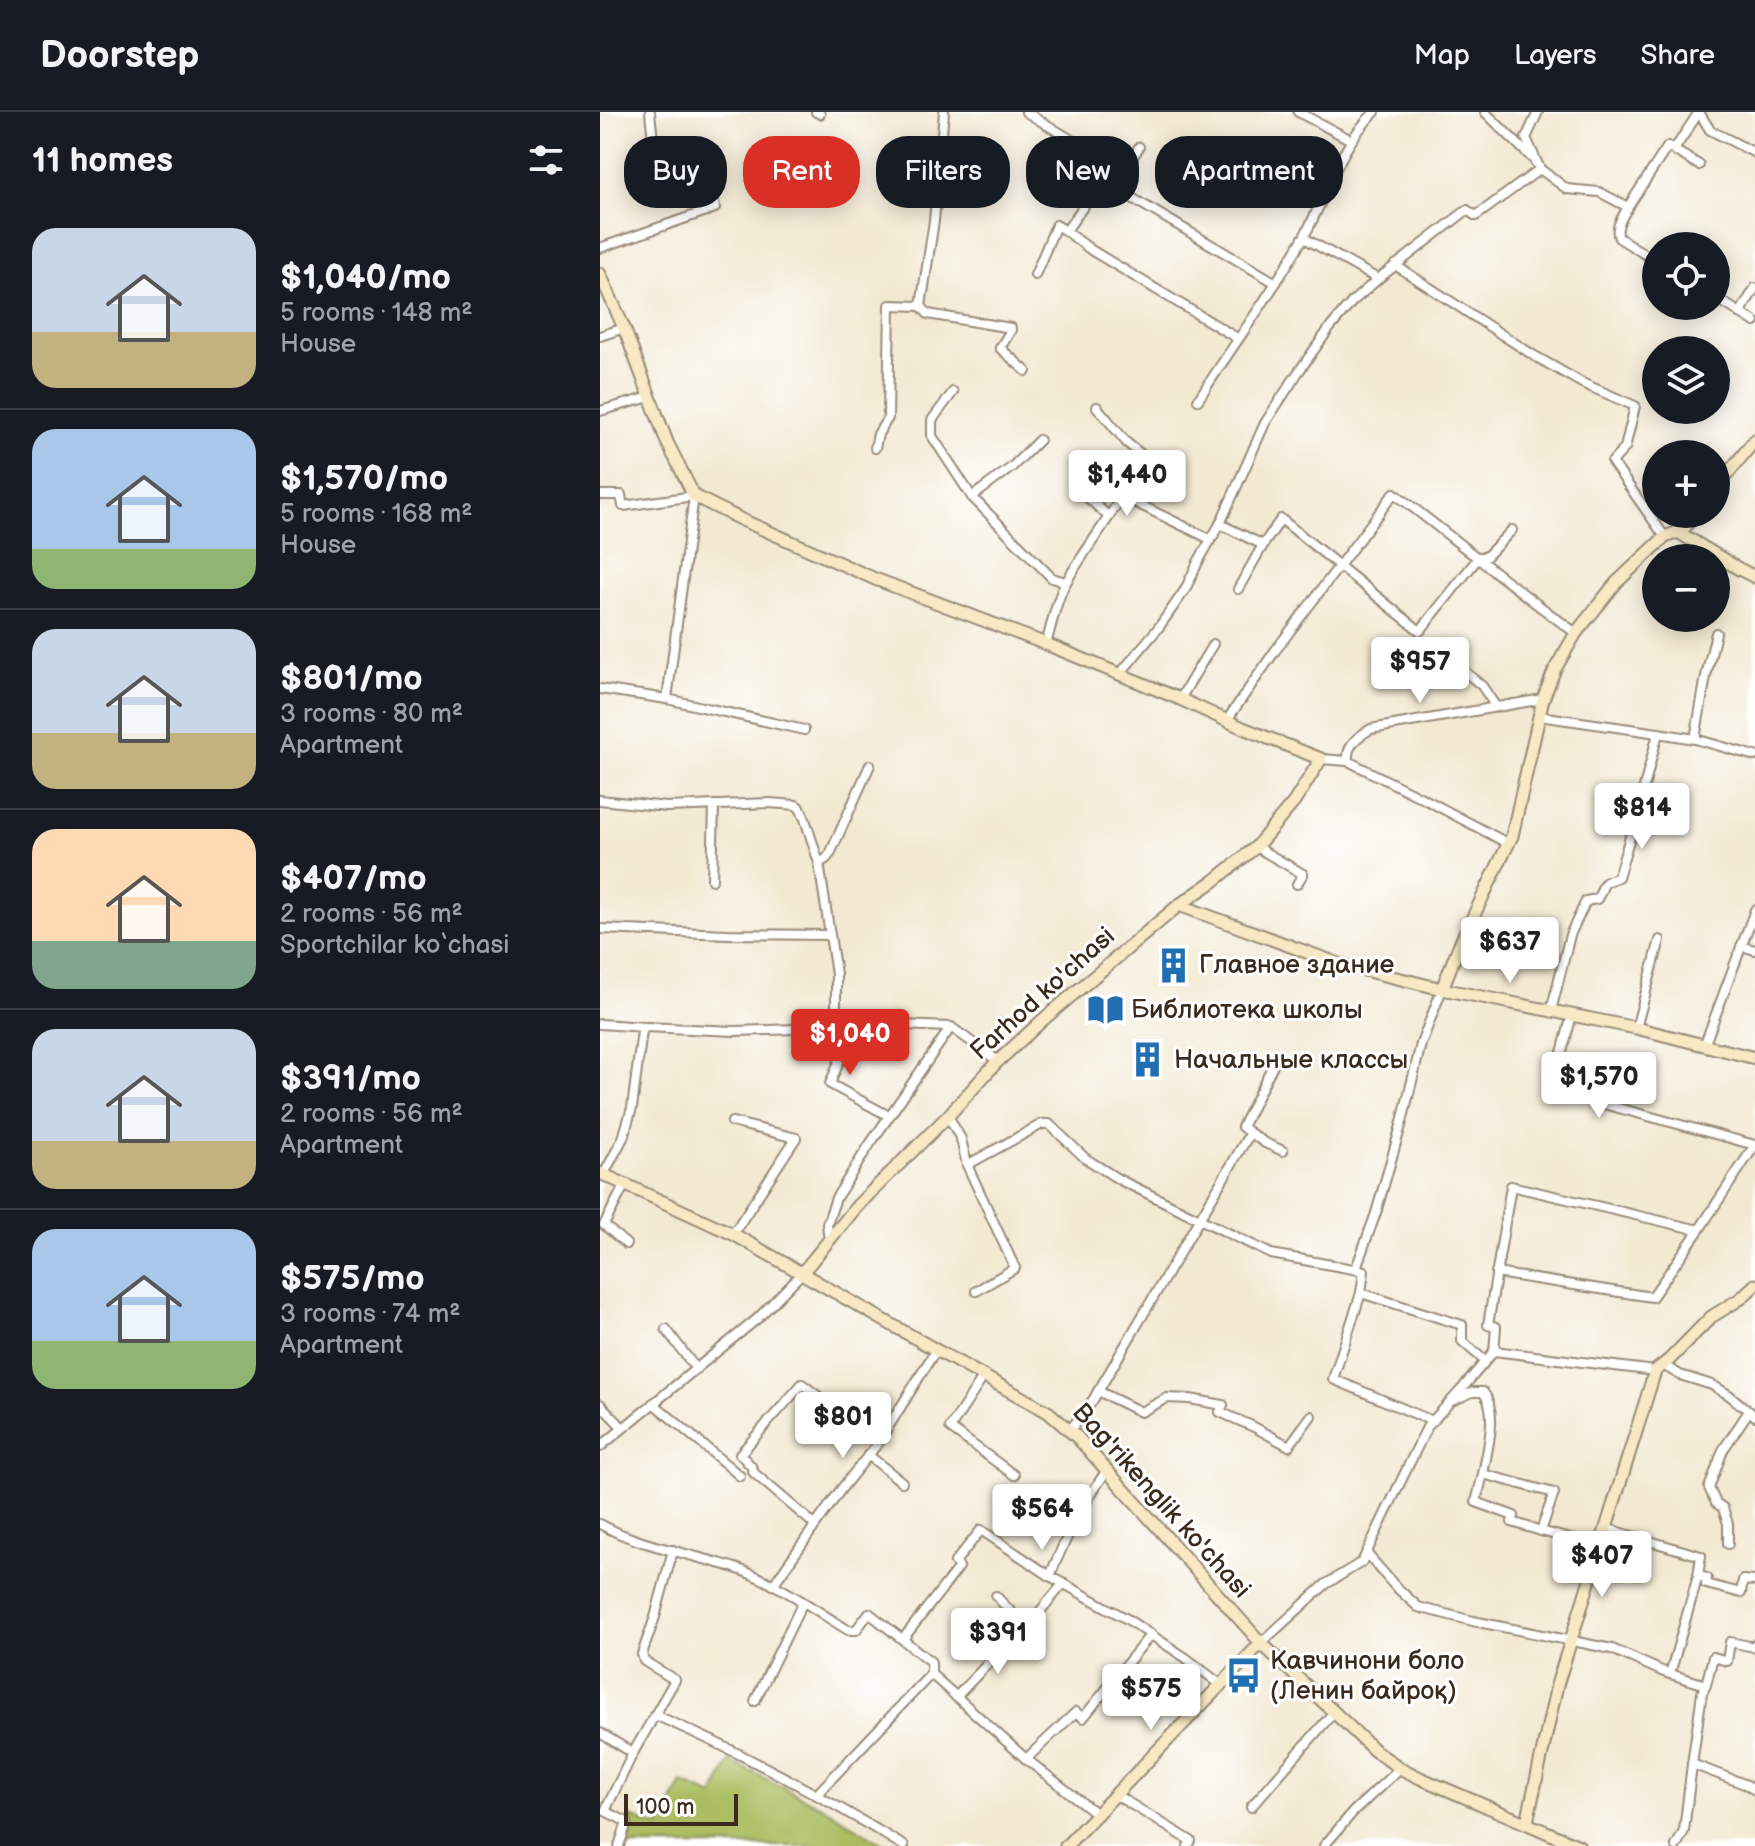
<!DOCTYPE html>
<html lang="en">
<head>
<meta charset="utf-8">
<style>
  body { margin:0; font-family:"Balsamiq Sans",sans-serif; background:#242831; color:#f1f3f6; height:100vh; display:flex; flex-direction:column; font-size:30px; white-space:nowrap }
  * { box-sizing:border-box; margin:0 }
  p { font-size:26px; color:#9ea1a6 }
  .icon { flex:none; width:44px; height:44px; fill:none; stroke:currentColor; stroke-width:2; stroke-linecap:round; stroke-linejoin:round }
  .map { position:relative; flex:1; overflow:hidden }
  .sheet { display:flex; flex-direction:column; background:#171b24; width:600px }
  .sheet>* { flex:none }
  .guide { position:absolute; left:24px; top:24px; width:760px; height:72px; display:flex; gap:16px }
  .tools { position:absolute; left:1042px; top:120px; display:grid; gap:16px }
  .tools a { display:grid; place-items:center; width:88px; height:88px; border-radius:50%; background:#171b24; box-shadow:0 4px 20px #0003; font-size:40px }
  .scale { position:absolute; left:24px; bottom:20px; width:114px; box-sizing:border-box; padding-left:8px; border:4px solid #3b2a1e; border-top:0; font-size:22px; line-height:28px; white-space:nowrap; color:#3b2a1e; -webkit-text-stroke:6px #fff; paint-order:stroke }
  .price { position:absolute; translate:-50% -68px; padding:0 18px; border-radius:8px; background:#fff; color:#222; font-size:26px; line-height:52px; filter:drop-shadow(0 2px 4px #0008) }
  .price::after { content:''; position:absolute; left:50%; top:48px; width:24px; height:18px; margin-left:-12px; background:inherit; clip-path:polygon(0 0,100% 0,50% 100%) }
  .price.active { background:#d93025; color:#fff }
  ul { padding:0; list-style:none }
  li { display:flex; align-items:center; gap:24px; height:200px; padding:0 32px }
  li+li { border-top:2px solid #363941 }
  li span { display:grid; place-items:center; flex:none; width:224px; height:160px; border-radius:24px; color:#555 }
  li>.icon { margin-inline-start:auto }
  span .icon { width:96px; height:96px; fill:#fffc; stroke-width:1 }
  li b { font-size:34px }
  h2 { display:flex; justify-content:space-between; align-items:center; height:96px; padding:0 32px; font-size:34px }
  .pill { padding:0 28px; border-radius:32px; background:#171b24; box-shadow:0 4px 20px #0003; font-size:28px; line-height:72px }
  .pill.active { background:#d93025; color:#fff }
  header { display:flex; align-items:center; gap:48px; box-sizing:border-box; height:112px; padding:0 40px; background:#171b24; border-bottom:2px solid #363941 }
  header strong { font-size:38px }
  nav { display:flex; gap:44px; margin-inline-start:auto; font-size:28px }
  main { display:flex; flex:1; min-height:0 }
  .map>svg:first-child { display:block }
  .green { fill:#aabd60; stroke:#72743f; stroke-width:2 }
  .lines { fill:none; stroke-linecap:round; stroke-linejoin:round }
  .street-casing { stroke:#978a78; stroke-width:12 }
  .secondary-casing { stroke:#978a78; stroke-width:15 }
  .street { stroke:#fff; stroke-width:8 }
  .secondary { stroke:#f8e8c3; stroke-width:11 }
  .labels { text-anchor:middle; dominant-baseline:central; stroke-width:6; stroke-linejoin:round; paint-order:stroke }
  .poi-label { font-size:26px; fill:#3b2a1e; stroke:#fff; text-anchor:start }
  .street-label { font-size:26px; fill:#3b2a1e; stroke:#fff }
</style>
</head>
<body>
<header>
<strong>Doorstep</strong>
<nav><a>Map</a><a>Layers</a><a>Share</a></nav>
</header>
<main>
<section class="sheet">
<h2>11 homes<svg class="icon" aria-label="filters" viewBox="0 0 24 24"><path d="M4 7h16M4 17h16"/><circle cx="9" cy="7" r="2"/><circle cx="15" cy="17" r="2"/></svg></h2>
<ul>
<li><span style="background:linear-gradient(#c9d6e8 65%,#c2b280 0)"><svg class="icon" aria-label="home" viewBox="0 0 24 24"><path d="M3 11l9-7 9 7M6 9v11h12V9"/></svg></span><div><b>$1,040/mo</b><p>5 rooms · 148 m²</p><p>House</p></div></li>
<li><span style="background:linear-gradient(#a9c7e8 75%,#8fb573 0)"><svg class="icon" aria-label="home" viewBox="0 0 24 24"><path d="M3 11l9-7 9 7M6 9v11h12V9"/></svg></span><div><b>$1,570/mo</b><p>5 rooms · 168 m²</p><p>House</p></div></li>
<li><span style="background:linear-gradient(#c9d6e8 65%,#c2b280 0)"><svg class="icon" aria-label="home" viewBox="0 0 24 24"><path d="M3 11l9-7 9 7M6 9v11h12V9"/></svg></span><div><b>$801/mo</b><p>3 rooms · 80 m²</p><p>Apartment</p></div></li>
<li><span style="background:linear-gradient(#ffd9b3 70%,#7fa58c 0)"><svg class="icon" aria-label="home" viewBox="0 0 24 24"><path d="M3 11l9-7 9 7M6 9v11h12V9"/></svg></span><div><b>$407/mo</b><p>2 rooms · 56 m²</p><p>Sportchilar ko‘chasi</p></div></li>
<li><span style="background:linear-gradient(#c9d6e8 70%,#c2b280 0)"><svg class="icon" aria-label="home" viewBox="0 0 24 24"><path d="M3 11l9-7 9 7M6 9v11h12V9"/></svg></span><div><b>$391/mo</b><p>2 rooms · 56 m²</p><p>Apartment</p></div></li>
<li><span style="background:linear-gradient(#a9c7e8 70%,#8fb573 0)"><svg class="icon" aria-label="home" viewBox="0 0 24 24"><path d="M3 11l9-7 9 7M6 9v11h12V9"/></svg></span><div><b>$575/mo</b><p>3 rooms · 74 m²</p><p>Apartment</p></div></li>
</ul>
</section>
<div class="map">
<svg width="1155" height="1734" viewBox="0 0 1155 1734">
  <rect width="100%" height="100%" fill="#fff"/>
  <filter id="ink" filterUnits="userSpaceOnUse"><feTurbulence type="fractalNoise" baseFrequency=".0125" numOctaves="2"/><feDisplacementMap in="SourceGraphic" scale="16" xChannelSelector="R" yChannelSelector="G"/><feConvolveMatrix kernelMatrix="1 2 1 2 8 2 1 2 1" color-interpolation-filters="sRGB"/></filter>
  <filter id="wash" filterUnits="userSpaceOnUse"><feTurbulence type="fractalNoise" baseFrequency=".006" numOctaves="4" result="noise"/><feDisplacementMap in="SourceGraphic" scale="32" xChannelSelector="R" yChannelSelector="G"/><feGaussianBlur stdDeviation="1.8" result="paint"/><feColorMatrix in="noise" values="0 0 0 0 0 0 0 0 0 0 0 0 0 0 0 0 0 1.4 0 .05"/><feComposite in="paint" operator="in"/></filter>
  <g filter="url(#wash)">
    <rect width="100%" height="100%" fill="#f3e9d3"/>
    <!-- green -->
    <polygon class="green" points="130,1649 223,1695 286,1734 22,1734 32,1705 59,1716 82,1670 113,1684"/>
  </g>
  <g filter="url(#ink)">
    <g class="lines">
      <defs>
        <g id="street">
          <polyline points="50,0 55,48"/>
          <polyline points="216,0 220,2"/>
          <polyline points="344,0 334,109 321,194 328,202 411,216 411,218 400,236 426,259"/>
          <polyline points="426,0 524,60 515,76 676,171"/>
          <polyline points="698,0 751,28"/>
          <path d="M885,0L934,48L940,57L967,77L999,80L1028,95C1023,104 1014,116 1019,126L1056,149"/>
          <polyline points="1099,0 1110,18 1155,41"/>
          <polyline points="1074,38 1099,53"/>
          <polyline points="524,60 539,35"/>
          <polyline points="515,76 502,68 466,119 491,138 637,226"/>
          <polyline points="1028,95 1068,34 1074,38 1099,0"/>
          <polyline points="704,126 778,167"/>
          <polyline points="0,136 115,96 108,62"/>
          <polyline points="795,153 933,243 982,271 1035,294 1025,336 1012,350 1065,425"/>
          <polyline points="435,163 456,113 466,119"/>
          <polyline points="1116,186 1155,210"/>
          <polyline points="1140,201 1155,176"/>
          <polyline points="0,224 24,216"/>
          <polyline points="353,280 332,308 332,324 372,385 452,466 466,470"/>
          <path d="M598,288C632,234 671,183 702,128C727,85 738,35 775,0"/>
          <polyline points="0,299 50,285"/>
          <polyline points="275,336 278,322 288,306 290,193 321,194"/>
          <polyline points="484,382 509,405"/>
          <polyline points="0,383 21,383 23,394 94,384 67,587"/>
          <polyline points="522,384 610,427"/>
          <polyline points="372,385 412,355 439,328"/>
          <polyline points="620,412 663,433 638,477"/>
          <polyline points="663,433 681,407 820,519 879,445 886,445 912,418"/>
          <path d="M446,532C452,512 457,484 468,467C493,425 525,388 542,343L527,331L497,295"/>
          <polyline points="839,538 882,574 896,595"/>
          <polyline points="519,563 559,515 585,478 598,450 620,412 665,311 697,262 729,217 752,190 778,167 867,98 876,104 940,57 926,26 938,0"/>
          <polyline points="0,577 67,587 204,618"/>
          <polyline points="580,587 613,532"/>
          <polyline points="939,604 1058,621"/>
          <path d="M627,608L675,539L794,381C855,427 914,477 976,521"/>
          <polyline points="1095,627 1106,564 1116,521"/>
          <polyline points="721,647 748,649 830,690 909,732"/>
          <path d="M748,649C746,633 758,624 771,617L943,587"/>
          <polyline points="0,688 67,695 170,691 196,693 200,696 205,707 219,751 230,823 236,862 236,914"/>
          <polyline points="656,735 703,762 697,772"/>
          <polyline points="219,751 226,747 230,742 270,653"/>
          <polyline points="112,768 114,693"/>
          <polyline points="0,817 128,822 230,823"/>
          <polyline points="1141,834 1155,838"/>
          <path d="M951,899L970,823L986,789L997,787C1007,771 997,773 1018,765L1039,695L1058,621L1095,627L1155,644"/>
          <polyline points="972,903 952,978 1155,1033"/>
          <polyline points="247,911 243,940 230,972 289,1004"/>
          <polyline points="0,912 45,915"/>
          <polyline points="1036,916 1060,828"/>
          <polyline points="1104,934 1155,798"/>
          <polyline points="348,1004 361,1027 367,1053 415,1156 376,1179"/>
          <polyline points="132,1010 196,1026 133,1122"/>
          <polyline points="650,1021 665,1031 683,1039"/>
          <polyline points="367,1053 442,1012 449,1012 485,1046 518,1067 671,1142 764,1159 761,1181 733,1267 832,1309"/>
          <polyline points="4,1062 23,1026 32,996 42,919 45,915 135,919 226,916 247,911 351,915 398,949"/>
          <polyline points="25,1072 4,1113 26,1132"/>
          <polyline points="229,1128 227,1112 236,1086 270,1032 351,915"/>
          <polyline points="756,1156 776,1101 802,1010 821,932 842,877"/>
          <polyline points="896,1161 1052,1185 1099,1118"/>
          <polyline points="761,1181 862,1213 862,1229 885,1249"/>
          <polyline points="66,1217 96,1257"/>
          <polyline points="894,1239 1055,1259"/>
          <polyline points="1063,1253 1080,1263 1112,1273 1129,1283 1155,1304"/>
          <polyline points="384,1264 350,1316 414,1363"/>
          <polyline points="498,1279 541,1300 567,1286 590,1287 623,1293 620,1300 654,1315 689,1334 711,1304"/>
          <path d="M854,1288L872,1280H883C899,1298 887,1339 883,1362L954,1381L941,1419L999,1435"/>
          <polyline points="53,1291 140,1364"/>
          <polyline points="0,1292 23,1316"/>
          <polyline points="470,1318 493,1288 650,1021 642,1015 678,943"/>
          <polyline points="0,1335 157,1207 202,1161"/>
          <polyline points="268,1343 302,1370"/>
          <polyline points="883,1362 876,1390 914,1404 912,1410 941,1419"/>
          <path d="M0,1412C41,1435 90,1441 135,1456C175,1469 212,1496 248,1518H256L269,1501L331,1550V1562L217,1682"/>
          <polyline points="215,1413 154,1361 151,1354 140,1342 202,1272 279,1330"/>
          <polyline points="1005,1416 1101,1444 1098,1464 1070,1562"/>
          <polyline points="1128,1432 1128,1412 1123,1396 1116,1391 1109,1376 1123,1338 1149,1299"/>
          <polyline points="767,1442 794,1473 818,1495 873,1509 1012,1537 1064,1560 1106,1573"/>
          <path d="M450,1464C466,1424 482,1394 507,1358"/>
          <polyline points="1098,1464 1107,1466 1106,1472 1141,1481 1143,1468 1155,1469"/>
          <polyline points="173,1473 242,1376 279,1330 336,1238"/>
          <polyline points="396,1484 426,1516 463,1472"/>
          <polyline points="303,1527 359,1455 355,1450 381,1418 450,1464 527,1507 586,1546 620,1572"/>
          <polyline points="661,1531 726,1472 762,1450 827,1315 861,1278 894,1239 896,1215 888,1213 911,1074 1099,1118 1155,1033"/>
          <polyline points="331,1562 426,1647 498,1703"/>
          <polyline points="356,1585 416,1522"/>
          <polyline points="155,1589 203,1490"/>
          <path d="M55,1603C141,1640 224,1685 304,1734"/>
          <polyline points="0,1621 33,1641"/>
          <polyline points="426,1647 476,1600 483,1606 551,1522"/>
          <polyline points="1092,1652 1102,1581 1106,1573 1113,1545 1127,1549 1130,1530 1154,1535 1155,1532"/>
          <polyline points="516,1683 591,1729 588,1734"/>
          <polyline points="651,1695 734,1600"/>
          <polyline points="19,1734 27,1710 5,1699 33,1641 75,1568 44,1549 42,1542 55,1505 73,1438"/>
          <polyline points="724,1734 753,1700 800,1656"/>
          <polyline points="1076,1734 1084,1719 1092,1652 1147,1673 1155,1678"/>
        </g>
        <g id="secondary">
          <polyline points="0,162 24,216 67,330 94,384 140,407 275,467 446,532 580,587 643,616 721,647 694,690 656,735 614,769 579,793 445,906 395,952 348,1004 258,1093 202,1161"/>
          <polyline points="1116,376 1155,328"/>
          <polyline points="1078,420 1139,457 1155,465"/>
          <polyline points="579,793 739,852 842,877 1036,916 1155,946"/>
          <polyline points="842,877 859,834 912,724 943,587 955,557 976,521 1016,471 1065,425 1078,420 1084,416 1095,402"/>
          <polyline points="0,1061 133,1122 336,1238 448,1300 477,1325 661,1531 775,1639 800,1656 820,1666 979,1734"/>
          <polyline points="927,1710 957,1573 1055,1259 1069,1248 1111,1205 1140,1187 1155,1173"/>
          <polyline points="466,1734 661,1531"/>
        </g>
      </defs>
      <!-- street casing -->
      <use href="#street" class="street-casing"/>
      <!-- secondary casing -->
      <use href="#secondary" class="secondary-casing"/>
      <!-- street -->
      <use href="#street" class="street"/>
      <!-- secondary -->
      <use href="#secondary" class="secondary"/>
    </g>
  </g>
  <!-- icons -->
  <defs>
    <symbol id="building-bare" viewBox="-9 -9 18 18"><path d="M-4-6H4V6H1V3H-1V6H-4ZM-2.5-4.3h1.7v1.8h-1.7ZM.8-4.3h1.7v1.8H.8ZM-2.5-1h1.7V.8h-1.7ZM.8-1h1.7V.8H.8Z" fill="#1f6fb2" stroke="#fff" stroke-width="2.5" paint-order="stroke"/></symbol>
    <symbol id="library-bare" viewBox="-9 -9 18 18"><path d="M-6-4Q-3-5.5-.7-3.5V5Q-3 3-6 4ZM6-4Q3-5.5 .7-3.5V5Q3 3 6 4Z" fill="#1f6fb2" stroke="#fff" stroke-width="2.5" paint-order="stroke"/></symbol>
    <symbol id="bus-bare" viewBox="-9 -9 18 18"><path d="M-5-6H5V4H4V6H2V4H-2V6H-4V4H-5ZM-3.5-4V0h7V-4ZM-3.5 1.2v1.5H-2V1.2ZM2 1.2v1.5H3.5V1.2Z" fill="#1f6fb2" stroke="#fff" stroke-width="2.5" paint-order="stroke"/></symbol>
  </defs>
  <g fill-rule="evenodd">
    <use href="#building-bare" x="548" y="828" width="51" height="51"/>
    <use href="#library-bare" x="480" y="872" width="51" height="51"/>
    <use href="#building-bare" x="522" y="922" width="51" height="51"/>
    <use href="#bus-bare" x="618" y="1538" width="51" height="51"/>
  </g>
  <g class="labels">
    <!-- poi labels -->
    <g class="poi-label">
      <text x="599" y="853">Главное здание</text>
      <text x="531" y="898">Библиотека школы</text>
      <text x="574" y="948">Начальные классы</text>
      <text x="670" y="1549">Кавчинони боло<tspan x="670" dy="30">(Ленин байроқ)</tspan></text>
    </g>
    <!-- street labels -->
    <g class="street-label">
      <text transform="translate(443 882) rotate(-42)">Farhod ko'chasi</text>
      <text transform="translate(561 1389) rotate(48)">Bag'rikenglik ko'chasi</text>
    </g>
  </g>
</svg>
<div class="tools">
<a><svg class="icon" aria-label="locate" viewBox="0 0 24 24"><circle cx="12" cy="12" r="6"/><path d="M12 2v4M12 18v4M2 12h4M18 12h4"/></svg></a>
<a><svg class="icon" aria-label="layers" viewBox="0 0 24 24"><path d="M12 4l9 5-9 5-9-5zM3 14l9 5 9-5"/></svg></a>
<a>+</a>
<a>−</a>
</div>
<div class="scale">100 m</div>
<b class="price" style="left:527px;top:406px">$1,440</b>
<b class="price" style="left:820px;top:593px">$957</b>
<b class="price" style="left:1042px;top:739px">$814</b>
<b class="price" style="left:910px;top:873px">$637</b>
<b class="price active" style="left:250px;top:965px">$1,040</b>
<b class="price" style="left:999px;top:1008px">$1,570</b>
<b class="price" style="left:243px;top:1348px">$801</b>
<b class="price" style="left:442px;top:1440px">$564</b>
<b class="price" style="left:1002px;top:1487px">$407</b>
<b class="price" style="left:398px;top:1564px">$391</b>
<b class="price" style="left:551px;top:1620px">$575</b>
<div class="guide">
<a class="pill">Buy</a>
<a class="pill active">Rent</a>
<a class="pill">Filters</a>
<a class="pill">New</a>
<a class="pill">Apartment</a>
</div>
</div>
</main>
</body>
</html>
